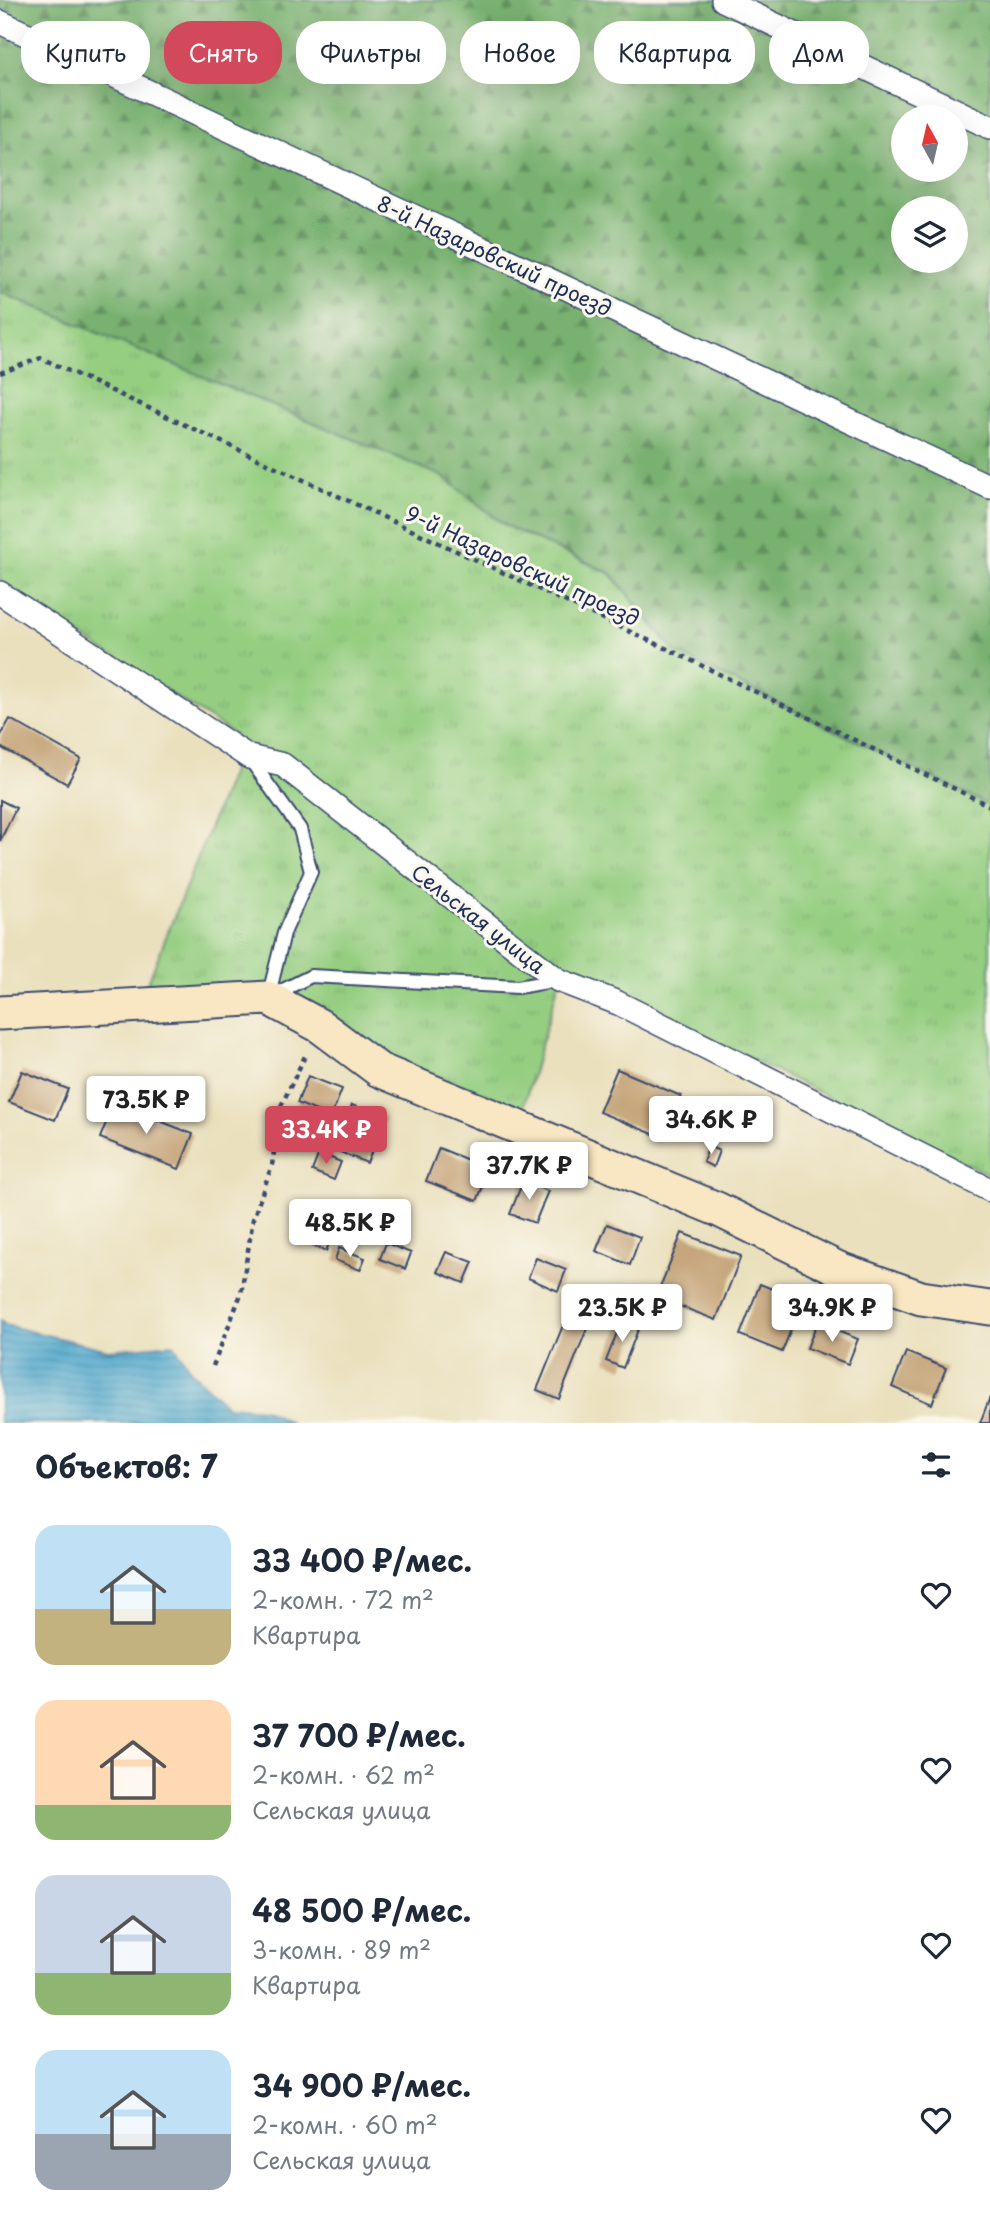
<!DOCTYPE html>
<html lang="ru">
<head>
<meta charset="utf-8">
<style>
  body { margin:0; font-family:"Playpen Sans",sans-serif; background:#f2f2f3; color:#1f2937; height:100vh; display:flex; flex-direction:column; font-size:26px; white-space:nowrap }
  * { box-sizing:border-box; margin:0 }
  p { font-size:23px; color:#747a83 }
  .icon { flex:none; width:38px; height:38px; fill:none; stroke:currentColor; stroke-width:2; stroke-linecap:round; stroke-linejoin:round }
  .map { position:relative; height:1423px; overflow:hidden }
  .panel { display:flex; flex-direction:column; background:#fff; flex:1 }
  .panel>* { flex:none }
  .banner { position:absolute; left:21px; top:21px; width:948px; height:63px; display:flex; gap:14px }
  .needle { width:46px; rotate:352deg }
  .buttons { position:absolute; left:891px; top:105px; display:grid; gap:14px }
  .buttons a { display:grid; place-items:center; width:77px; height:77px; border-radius:50%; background:#fff; box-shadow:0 7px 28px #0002; font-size:35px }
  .price { position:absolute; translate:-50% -60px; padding:0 16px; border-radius:7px; background:#fff; color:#222; font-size:23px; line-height:46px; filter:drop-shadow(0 2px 4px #0008) }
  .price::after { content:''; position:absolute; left:50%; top:42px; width:21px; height:16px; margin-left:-10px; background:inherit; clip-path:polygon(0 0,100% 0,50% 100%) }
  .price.active { background:#d1495b; color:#fff }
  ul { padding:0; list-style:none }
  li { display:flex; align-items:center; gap:21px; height:175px; padding:0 35px }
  li span { display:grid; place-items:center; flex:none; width:196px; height:140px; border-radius:21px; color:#555 }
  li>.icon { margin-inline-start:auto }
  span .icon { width:84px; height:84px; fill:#fffc; stroke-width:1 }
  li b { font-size:30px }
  h2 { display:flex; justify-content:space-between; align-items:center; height:84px; padding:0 35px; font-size:30px }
  .tag { padding:0 24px; border-radius:28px; background:#fff; box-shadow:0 7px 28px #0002; font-size:24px; line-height:63px }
  .tag.active { background:#d1495b; color:#fff }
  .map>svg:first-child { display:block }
  .grass { fill:url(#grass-tufts); stroke:#587e70; stroke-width:2 }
  .forest { fill:url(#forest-firs); stroke:#4a7066; stroke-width:2; fill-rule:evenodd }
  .water { fill:url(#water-rules); stroke:#366c96; stroke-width:2 }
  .building { fill:#c6a67c }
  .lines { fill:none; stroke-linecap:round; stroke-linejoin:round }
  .lane-casing { stroke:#3a4a6c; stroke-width:16 }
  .street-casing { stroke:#3a4a6c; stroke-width:26 }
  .secondary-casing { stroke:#3a4a6c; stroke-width:37 }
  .path { stroke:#3a4a6c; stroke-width:4.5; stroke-dasharray:5 5; stroke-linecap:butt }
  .lane { stroke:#fff; stroke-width:12 }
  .street { stroke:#fff; stroke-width:23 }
  .secondary { stroke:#f9e7c3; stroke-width:33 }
  .labels { text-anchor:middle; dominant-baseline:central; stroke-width:6; stroke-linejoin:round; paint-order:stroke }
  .street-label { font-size:21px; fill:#1b2f5e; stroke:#fbf7ec }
</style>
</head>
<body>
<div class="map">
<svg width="990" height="1423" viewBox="0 0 990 1423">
  <defs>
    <pattern id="grass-tufts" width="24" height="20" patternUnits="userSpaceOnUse" patternTransform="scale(1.75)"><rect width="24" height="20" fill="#95ce81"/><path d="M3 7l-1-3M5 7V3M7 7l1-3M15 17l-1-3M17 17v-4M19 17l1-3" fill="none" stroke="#80b172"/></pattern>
    <pattern id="forest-firs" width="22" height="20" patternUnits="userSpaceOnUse" patternTransform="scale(1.75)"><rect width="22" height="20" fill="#78b16f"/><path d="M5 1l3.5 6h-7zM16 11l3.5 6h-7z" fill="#62905e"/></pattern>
    <pattern id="water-rules" width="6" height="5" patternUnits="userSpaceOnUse" patternTransform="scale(1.75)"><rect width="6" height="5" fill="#50a8cd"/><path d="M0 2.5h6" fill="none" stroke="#4289aa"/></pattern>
  </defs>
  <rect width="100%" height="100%" fill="#fbf7ec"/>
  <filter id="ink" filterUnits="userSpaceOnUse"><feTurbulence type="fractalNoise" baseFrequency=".0143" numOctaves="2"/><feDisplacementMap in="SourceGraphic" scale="14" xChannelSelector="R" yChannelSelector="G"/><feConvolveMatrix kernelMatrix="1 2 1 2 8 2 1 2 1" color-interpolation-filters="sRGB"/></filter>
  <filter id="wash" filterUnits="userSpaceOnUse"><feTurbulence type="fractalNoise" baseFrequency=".00686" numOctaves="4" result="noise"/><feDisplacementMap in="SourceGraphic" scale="28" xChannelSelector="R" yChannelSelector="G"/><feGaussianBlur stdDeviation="1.57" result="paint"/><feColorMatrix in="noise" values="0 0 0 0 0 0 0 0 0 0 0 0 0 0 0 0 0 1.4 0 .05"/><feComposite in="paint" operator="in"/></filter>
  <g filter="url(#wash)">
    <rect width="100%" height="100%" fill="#eae0bd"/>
    <!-- grass -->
    <polygon class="grass" points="0,292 442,476 506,526 611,574 676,653 990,806 990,1175 563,968 523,1108 385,1057 326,1015 143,995 233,769 235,735 0,584"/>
    <!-- forest -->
    <path class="forest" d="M0,0H990V806L676,653L611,573L506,526L442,476L0,292ZM903,117H956V170H903ZM903,208H956V261H903Z"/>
    <!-- water -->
    <polygon class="water" points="0,1320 5,1325 108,1350 174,1344 191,1371 227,1406 264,1409 291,1423 0,1423"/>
    <g id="blocks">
      <!-- building -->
      <g class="building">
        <polygon points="10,719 81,759 67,784 0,747 0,737"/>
        <polygon points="0,800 16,808 0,841"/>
        <polygon points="617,1069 681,1096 663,1138 599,1112"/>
        <polygon points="22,1071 68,1089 55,1120 9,1102"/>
        <polygon points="308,1076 342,1089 331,1117 297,1103"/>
        <polygon points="114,1103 193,1134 179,1169 100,1138"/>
        <polygon points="352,1105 385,1118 367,1163 335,1150"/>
        <polygon points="709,1146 719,1151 713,1167 703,1162"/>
        <polygon points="439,1148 490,1169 477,1201 426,1181"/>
        <polygon points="319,1153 341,1162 334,1180 312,1171"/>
        <polygon points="523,1181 548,1191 535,1223 510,1214"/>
        <polygon points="607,1224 640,1237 630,1265 596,1251"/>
        <polygon points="310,1228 332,1237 326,1251 304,1242"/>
        <polygon points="682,1233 741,1256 716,1320 656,1297"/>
        <polygon points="386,1243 411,1253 405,1269 380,1259"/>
        <polygon points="339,1248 365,1258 360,1270 335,1260"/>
        <polygon points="446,1252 473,1262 464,1283 437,1272"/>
        <polygon points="536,1258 566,1270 558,1291 528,1278"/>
        <polygon points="760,1284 802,1301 782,1352 740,1335"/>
        <polygon points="568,1313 590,1321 559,1399 537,1390"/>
        <polygon points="622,1320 639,1327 623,1368 606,1361"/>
        <polygon points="817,1323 858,1339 848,1364 807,1348"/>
        <polygon points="906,1352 946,1368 932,1404 892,1387"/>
        <polygon points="990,1397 990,1423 980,1423"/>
      </g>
    </g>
  </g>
  <g filter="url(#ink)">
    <use href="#blocks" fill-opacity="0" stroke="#3a4a6c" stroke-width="2"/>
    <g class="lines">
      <defs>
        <g id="lane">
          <polyline points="249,758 300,829 311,872 284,933 268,998"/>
          <polyline points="271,996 311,976 518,987 558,980"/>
        </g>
        <g id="street">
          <polyline points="723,0 990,127"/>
          <polyline points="0,22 990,487"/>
          <polyline points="0,593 249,757 283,765 558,980 618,1003 990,1190"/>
        </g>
        <polyline id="secondary" points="0,1013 268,998 320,1026 379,1070 717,1209 839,1269 921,1298 990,1308"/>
      </defs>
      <!-- lane casing -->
      <use href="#lane" class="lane-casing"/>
      <!-- street casing -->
      <use href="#street" class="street-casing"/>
      <!-- secondary casing -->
      <use href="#secondary" class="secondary-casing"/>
      <!-- path -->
      <g class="path">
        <polyline points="0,373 41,358 676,653 990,806"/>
        <polyline points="213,1366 241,1294 253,1219 272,1165 281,1106 307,1052"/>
      </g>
      <!-- lane -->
      <use href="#lane" class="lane"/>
      <!-- street -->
      <use href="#street" class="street"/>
      <!-- secondary -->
      <use href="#secondary" class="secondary"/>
    </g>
  </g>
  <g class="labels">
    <!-- street labels -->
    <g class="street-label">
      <text transform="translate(495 255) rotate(25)">8-й Назаровский проезд</text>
      <text transform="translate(523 565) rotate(25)">9-й Назаровский проезд</text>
      <text transform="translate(479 918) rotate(38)">Сельская улица</text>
    </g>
  </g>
</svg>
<div class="buttons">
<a><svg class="needle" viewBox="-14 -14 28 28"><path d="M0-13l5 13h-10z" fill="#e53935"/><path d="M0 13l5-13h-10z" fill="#747a83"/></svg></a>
<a><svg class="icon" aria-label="layers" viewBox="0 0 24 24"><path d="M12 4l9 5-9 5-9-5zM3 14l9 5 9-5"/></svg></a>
</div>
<b class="price" style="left:146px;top:1136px">73.5K ₽</b>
<b class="price" style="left:711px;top:1156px">34.6K ₽</b>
<b class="price active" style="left:326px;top:1166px">33.4K ₽</b>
<b class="price" style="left:529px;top:1202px">37.7K ₽</b>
<b class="price" style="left:350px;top:1259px">48.5K ₽</b>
<b class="price" style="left:622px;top:1344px">23.5K ₽</b>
<b class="price" style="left:832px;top:1344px">34.9K ₽</b>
<div class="banner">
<a class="tag">Купить</a>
<a class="tag active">Снять</a>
<a class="tag">Фильтры</a>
<a class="tag">Новое</a>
<a class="tag">Квартира</a>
<a class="tag">Дом</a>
</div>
</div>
<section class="panel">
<h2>Объектов: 7<svg class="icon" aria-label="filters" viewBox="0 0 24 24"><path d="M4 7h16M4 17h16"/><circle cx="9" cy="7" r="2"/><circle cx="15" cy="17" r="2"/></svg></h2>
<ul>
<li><span style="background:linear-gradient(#bfe0f5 60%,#c2b280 0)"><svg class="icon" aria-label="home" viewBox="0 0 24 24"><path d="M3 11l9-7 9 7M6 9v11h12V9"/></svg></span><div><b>33 400 ₽/мес.</b><p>2-комн. · 72 m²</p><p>Квартира</p></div><svg class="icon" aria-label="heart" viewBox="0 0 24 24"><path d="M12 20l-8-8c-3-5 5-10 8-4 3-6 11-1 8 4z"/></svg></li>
<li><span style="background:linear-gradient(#ffd9b3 75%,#8fb573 0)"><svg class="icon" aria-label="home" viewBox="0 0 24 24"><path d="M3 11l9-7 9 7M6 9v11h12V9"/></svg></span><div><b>37 700 ₽/мес.</b><p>2-комн. · 62 m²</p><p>Сельская улица</p></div><svg class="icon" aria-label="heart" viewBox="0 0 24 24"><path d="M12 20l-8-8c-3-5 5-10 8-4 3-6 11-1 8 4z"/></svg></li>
<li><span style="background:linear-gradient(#c9d6e8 70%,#8fb573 0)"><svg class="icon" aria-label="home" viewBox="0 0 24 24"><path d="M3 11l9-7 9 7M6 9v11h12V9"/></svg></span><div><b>48 500 ₽/мес.</b><p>3-комн. · 89 m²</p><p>Квартира</p></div><svg class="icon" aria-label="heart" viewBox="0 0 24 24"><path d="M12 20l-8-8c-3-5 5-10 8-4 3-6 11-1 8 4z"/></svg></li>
<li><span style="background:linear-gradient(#bfe0f5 60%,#9aa5b1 0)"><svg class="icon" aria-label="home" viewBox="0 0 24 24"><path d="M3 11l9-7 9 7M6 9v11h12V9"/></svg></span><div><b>34 900 ₽/мес.</b><p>2-комн. · 60 m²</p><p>Сельская улица</p></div><svg class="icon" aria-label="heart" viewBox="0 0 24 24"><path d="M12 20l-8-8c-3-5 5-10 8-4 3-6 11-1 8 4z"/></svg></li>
</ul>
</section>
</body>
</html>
